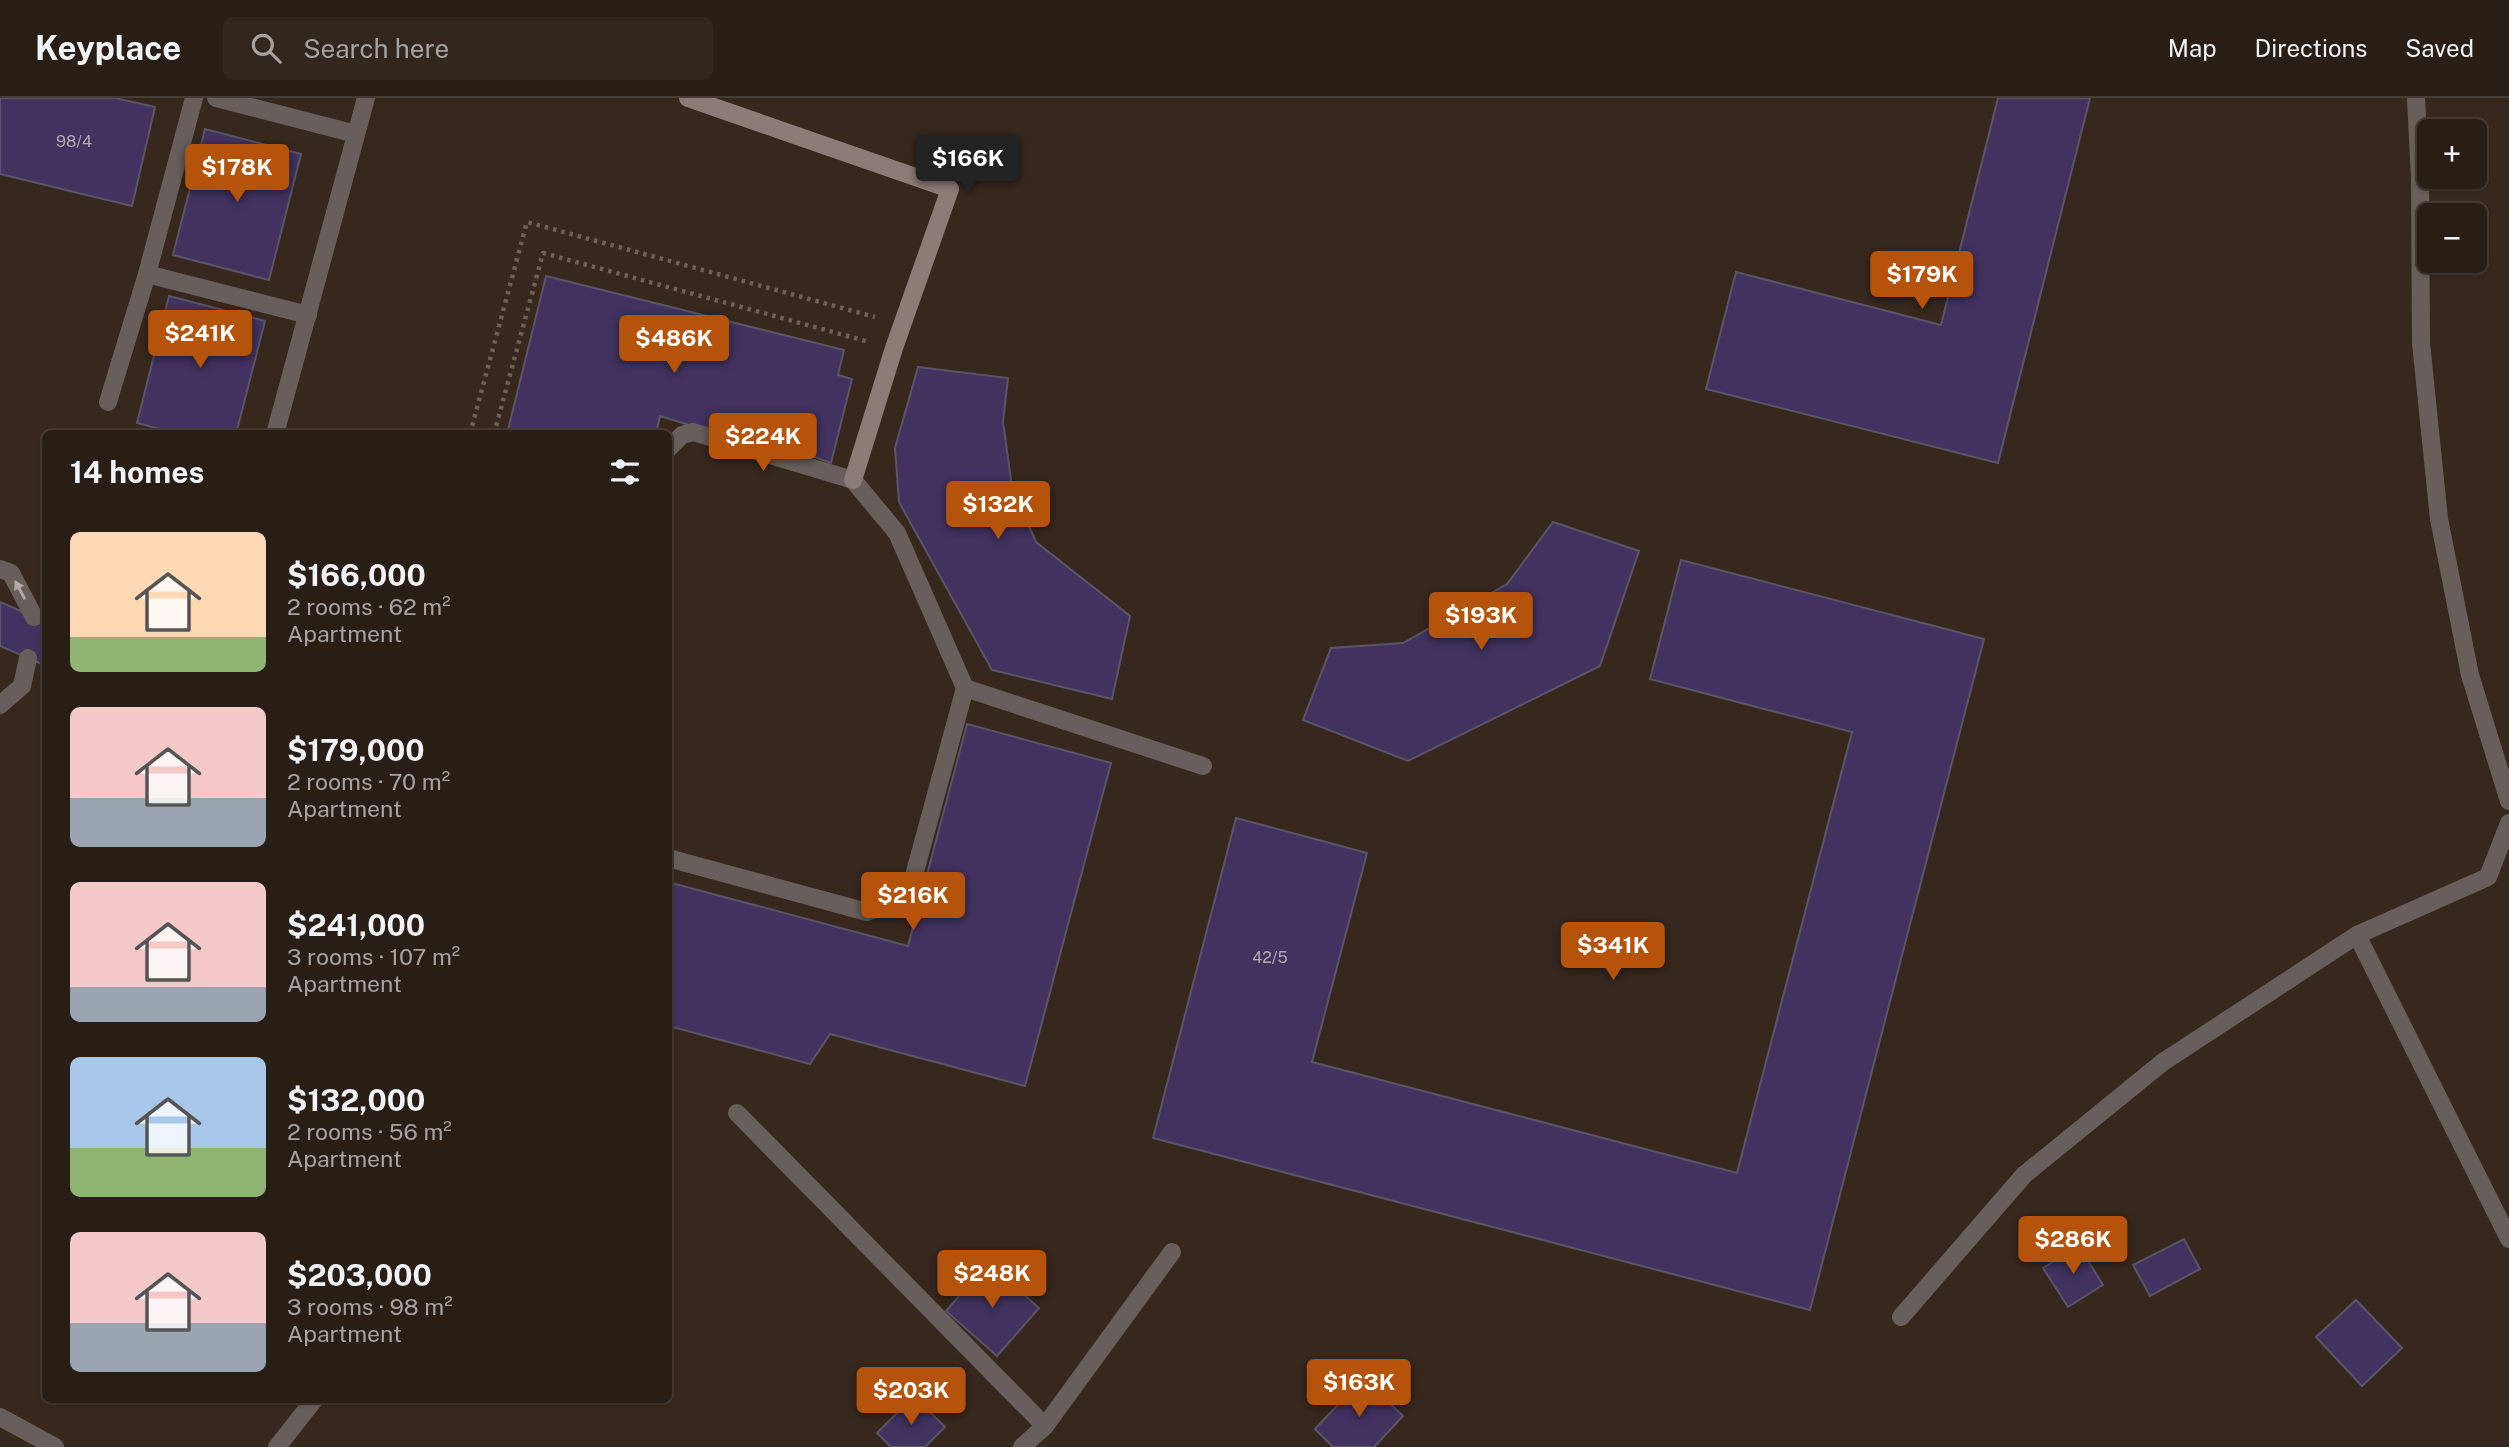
<!DOCTYPE html>
<html lang="en">
<head>
<meta charset="utf-8">
<style>
  body { margin:0; font-family:"Public Sans",sans-serif; background:#31271f; color:#f1f3f6; height:100vh; display:flex; flex-direction:column; font-size:26px; white-space:nowrap }
  * { box-sizing:border-box; margin:0 }
  p { font-size:23px; color:#a5a2a1 }
  .icon { flex:none; width:38px; height:38px; fill:none; stroke:currentColor; stroke-width:2; stroke-linecap:round; stroke-linejoin:round }
  .map { position:relative; flex:1; overflow:hidden }
  .drawer { position:absolute; left:42px; top:332px; width:630px; height:973px; display:flex; flex-direction:column; background:#291e16; border-radius:10px; box-shadow:0 2px 5px #0004,0 0 0 2px #453c35 }
  .drawer>* { flex:none }
  .controls { position:absolute; left:2417px; top:21px; display:grid; gap:14px }
  .controls a { display:grid; place-items:center; width:70px; height:70px; border-radius:10px; background:#291e16; box-shadow:0 2px 5px #0004,0 0 0 2px #453c35; font-size:35px }
  .price { position:absolute; translate:-50% -60px; padding:0 16px; border-radius:7px; background:#b45309; color:#fff; font-size:23px; line-height:46px; filter:drop-shadow(0 2px 4px #0008) }
  .price::after { content:''; position:absolute; left:50%; top:42px; width:21px; height:16px; margin-left:-10px; background:inherit; clip-path:polygon(0 0,100% 0,50% 100%) }
  .price.active { background:#222; color:#fff }
  ul { padding:0; list-style:none }
  li { display:flex; align-items:center; gap:21px; height:175px; padding:0 28px }
  li span { display:grid; place-items:center; flex:none; width:196px; height:140px; border-radius:10px; color:#555 }
  li>.icon { margin-inline-start:auto }
  span .icon { width:84px; height:84px; fill:#fffc; stroke-width:1 }
  li b { font-size:30px }
  h2 { display:flex; justify-content:space-between; align-items:center; height:84px; padding:0 28px; font-size:30px }
  header { display:flex; align-items:center; gap:42px; box-sizing:border-box; height:98px; padding:0 35px; background:#291e16; border-bottom:2px solid #453c35 }
  header strong { font-size:33px }
  nav { display:flex; gap:38px; margin-inline-start:auto; font-size:24px }
  .search { width:490px; height:63px; background:#31271f; display:flex; align-items:center; gap:18px; box-sizing:border-box; padding:0 24px; border-radius:10px; color:#a5a2a1; font-size:26px }
  .map>svg:first-child { display:block }
  .building { fill:#41325f; stroke:#595466; stroke-width:2 }
  .lines { fill:none; stroke-linecap:round; stroke-linejoin:round }
  .path { stroke:#6d6056; stroke-width:4.5; stroke-dasharray:3.5 5; stroke-linecap:butt }
  .lane { stroke:#685f5c; stroke-width:18 }
  .street { stroke:#685f5c; stroke-width:18 }
  .secondary { stroke:#8a7c77; stroke-width:18 }
  .oneway { fill:#b3aaa4 }
  .labels { text-anchor:middle; dominant-baseline:central; stroke-width:6; stroke-linejoin:round; paint-order:stroke }
  .number-label { font-size:16px; fill:#b5aab0 }
</style>
</head>
<body>
<header>
<strong>Keyplace</strong>
<div class="search"><svg class="icon" aria-label="search" viewBox="0 0 24 24"><circle cx="10" cy="10" r="6"/><path d="M15 15l6 6"/></svg>Search here</div>
<nav><a>Map</a><a>Directions</a><a>Saved</a></nav>
</header>
<div class="map">
<svg width="2509" height="1349" viewBox="0 0 2509 1349">
  <rect width="100%" height="100%" fill="#37281d"/>
  <!-- building -->
  <g class="building">
    <polygon points="0,0 115,0 155,9 132,108 0,76"/>
    <polygon points="1998,0 2090,0 1998,365 1706,291 1736,174 1941,227"/>
    <polygon points="205,31 301,56 269,182 173,157"/>
    <polygon points="546,178 844,252 838,277 852,281 831,365 812,358 810,364 660,318 656,336 507,336"/>
    <polygon points="169,198 265,223 236,336 180,336 137,325"/>
    <polygon points="918,269 1008,280 1003,324 1012,389 1036,444 1130,518 1112,601 992,572 899,404 895,350"/>
    <polygon points="1553,424 1639,453 1600,568 1408,663 1303,622 1331,550 1403,545 1507,486"/>
    <polygon points="1681,462 1984,541 1810,1212 1153,1040 1236,720 1367,755 1312,964 1737,1075 1852,634 1650,581"/>
    <polygon points="0,504 46,524 46,568 0,548"/>
    <polygon points="967,626 1111,665 1025,988 830,936 810,966 669,928 668,784 908,848"/>
    <polygon points="2184,1141 2200,1171 2150,1198 2133,1167"/>
    <polygon points="2079,1148 2103,1187 2068,1209 2043,1170"/>
    <polygon points="988,1165 1039,1210 997,1258 946,1213"/>
    <polygon points="2356,1202 2402,1250 2362,1288 2316,1239"/>
    <polygon points="1363,1280 1403,1318 1374,1349 1333,1349 1315,1331"/>
    <polygon points="914,1298 945,1329 925,1349 891,1349 877,1335"/>
  </g>
  <g class="lines">
    <!-- path -->
    <g class="path">
      <polyline points="470,336 527,124 875,219"/>
      <polyline points="494,336 543,155 866,243"/>
    </g>
    <!-- lane -->
    <g class="lane">
      <polyline points="216,0 356,36"/>
      <polyline points="2416,0 2420,80 2421,245 2439,421 2470,577 2509,703"/>
      <polyline points="147,176 308,217"/>
      <polyline points="108,304 147,176 194,0"/>
      <polyline points="275,336 366,0"/>
      <polyline points="0,471 11,475 34,519"/>
      <polyline points="0,607 22,588 28,560"/>
      <polyline points="2357,837 2509,1141"/>
      <polyline points="737,1015 1045,1328"/>
      <polyline points="1901,1219 2024,1077 2163,964 2357,837 2488,779 2509,725"/>
      <polyline points="0,1319 55,1349"/>
      <polyline points="277,1349 314,1302"/>
      <polyline points="1022,1349 1045,1328 1172,1154"/>
    </g>
    <!-- street -->
    <g class="street">
      <polyline points="668,351 682,337 693,334 853,382 897,435 965,590 913,781 899,803 867,814 668,760"/>
      <polyline points="965,590 1203,668"/>
    </g>
    <!-- secondary -->
    <polyline class="secondary" points="688,0 950,91 894,250 853,382"/>
  </g>
  <!-- one-way arrows -->
  <defs><path id="oneway-solid" d="M-6-.8H1V-3.2L6.5 0L1 3.2V.8H-6Z" transform="scale(1.75)"/></defs>
  <use class="oneway" href="#oneway-solid" transform="translate(20 492) rotate(-118)"/>
  <g class="labels">
    <!-- number labels -->
    <g class="number-label">
      <text x="74" y="43">98/4</text>
      <text x="1270" y="859">42/5</text>
    </g>
  </g>
</svg>
<div class="controls">
<a>+</a>
<a>−</a>
</div>
<b class="price active" style="left:968px;top:97px">$166K</b>
<b class="price" style="left:237px;top:106px">$178K</b>
<b class="price" style="left:1922px;top:213px">$179K</b>
<b class="price" style="left:200px;top:272px">$241K</b>
<b class="price" style="left:674px;top:277px">$486K</b>
<b class="price" style="left:763px;top:375px">$224K</b>
<b class="price" style="left:998px;top:443px">$132K</b>
<b class="price" style="left:1481px;top:554px">$193K</b>
<b class="price" style="left:913px;top:834px">$216K</b>
<b class="price" style="left:1613px;top:884px">$341K</b>
<b class="price" style="left:2073px;top:1178px">$286K</b>
<b class="price" style="left:992px;top:1212px">$248K</b>
<b class="price" style="left:1359px;top:1321px">$163K</b>
<b class="price" style="left:911px;top:1329px">$203K</b>
<section class="drawer">
<h2>14 homes<svg class="icon" aria-label="filters" viewBox="0 0 24 24"><path d="M4 7h16M4 17h16"/><circle cx="9" cy="7" r="2"/><circle cx="15" cy="17" r="2"/></svg></h2>
<ul>
<li><span style="background:linear-gradient(#ffd9b3 75%,#8fb573 0)"><svg class="icon" aria-label="home" viewBox="0 0 24 24"><path d="M3 11l9-7 9 7M6 9v11h12V9"/></svg></span><div><b>$166,000</b><p>2 rooms · 62 m²</p><p>Apartment</p></div></li>
<li><span style="background:linear-gradient(#f6c9c9 65%,#9aa5b1 0)"><svg class="icon" aria-label="home" viewBox="0 0 24 24"><path d="M3 11l9-7 9 7M6 9v11h12V9"/></svg></span><div><b>$179,000</b><p>2 rooms · 70 m²</p><p>Apartment</p></div></li>
<li><span style="background:linear-gradient(#f6c9c9 75%,#9aa5b1 0)"><svg class="icon" aria-label="home" viewBox="0 0 24 24"><path d="M3 11l9-7 9 7M6 9v11h12V9"/></svg></span><div><b>$241,000</b><p>3 rooms · 107 m²</p><p>Apartment</p></div></li>
<li><span style="background:linear-gradient(#a9c7e8 65%,#8fb573 0)"><svg class="icon" aria-label="home" viewBox="0 0 24 24"><path d="M3 11l9-7 9 7M6 9v11h12V9"/></svg></span><div><b>$132,000</b><p>2 rooms · 56 m²</p><p>Apartment</p></div></li>
<li><span style="background:linear-gradient(#f6c9c9 65%,#9aa5b1 0)"><svg class="icon" aria-label="home" viewBox="0 0 24 24"><path d="M3 11l9-7 9 7M6 9v11h12V9"/></svg></span><div><b>$203,000</b><p>3 rooms · 98 m²</p><p>Apartment</p></div></li>
</ul>
</section>
</div>
</body>
</html>
